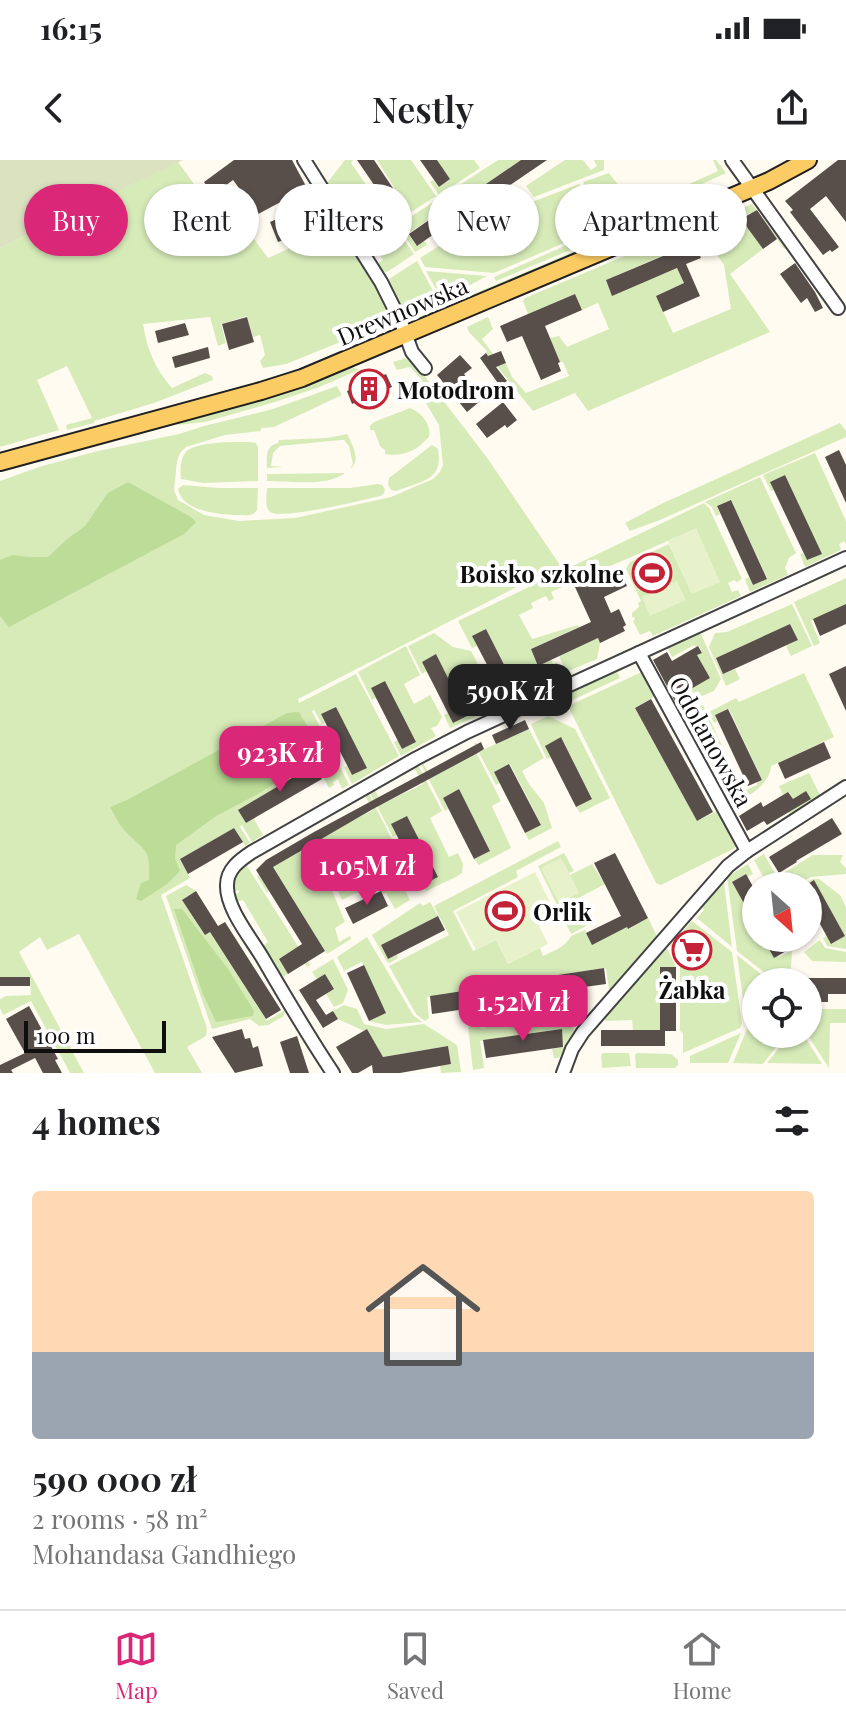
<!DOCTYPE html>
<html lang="en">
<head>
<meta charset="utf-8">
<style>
  body { margin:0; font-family:"Playfair Display",serif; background:#f2f2f2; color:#202124; height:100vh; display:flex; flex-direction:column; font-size:30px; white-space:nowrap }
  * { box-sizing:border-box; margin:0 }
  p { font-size:26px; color:#757577 }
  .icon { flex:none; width:44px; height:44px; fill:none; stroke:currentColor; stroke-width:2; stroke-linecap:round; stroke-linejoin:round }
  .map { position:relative; height:913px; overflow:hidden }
  .sheet { display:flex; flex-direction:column; background:#fff; flex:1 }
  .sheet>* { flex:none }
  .guide { position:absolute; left:24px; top:24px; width:798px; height:72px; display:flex; gap:16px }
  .needle { width:52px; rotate:153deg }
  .buttons { position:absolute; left:742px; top:712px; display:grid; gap:16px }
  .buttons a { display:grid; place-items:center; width:80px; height:80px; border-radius:50%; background:#fff; box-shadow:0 2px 6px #0004; font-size:40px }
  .scale { position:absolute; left:24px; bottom:20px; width:142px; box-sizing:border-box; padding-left:8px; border:4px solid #0f0f0f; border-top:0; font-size:22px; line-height:28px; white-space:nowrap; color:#0f0f0f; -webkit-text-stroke:6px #fff; paint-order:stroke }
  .price { position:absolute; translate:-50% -68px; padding:0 18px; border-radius:16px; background:#db2777; color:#fff; font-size:26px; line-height:52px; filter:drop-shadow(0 2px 4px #0008) }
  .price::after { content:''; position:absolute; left:50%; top:48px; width:24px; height:18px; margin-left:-12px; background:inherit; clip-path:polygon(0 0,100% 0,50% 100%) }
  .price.active { background:#222; color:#fff }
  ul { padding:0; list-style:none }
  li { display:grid; align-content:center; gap:16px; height:424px; padding:0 32px }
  li span { display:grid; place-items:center; height:248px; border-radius:8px; color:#555 }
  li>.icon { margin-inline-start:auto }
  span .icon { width:144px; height:144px; fill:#fffc; stroke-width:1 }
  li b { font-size:34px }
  h2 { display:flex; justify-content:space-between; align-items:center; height:96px; padding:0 32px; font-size:34px }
  .pill { padding:0 28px; border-radius:36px; background:#fff; box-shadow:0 2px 6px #0004; font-size:28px; line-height:72px }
  .pill.active { background:#db2777; color:#fff }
  .status { display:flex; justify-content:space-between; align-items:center; height:56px; padding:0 40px; background:#fff; direction:ltr }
  .status svg { height:22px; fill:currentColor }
  header { display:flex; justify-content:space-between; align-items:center; height:104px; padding:0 32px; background:#fff; font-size:36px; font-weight:600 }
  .dock { display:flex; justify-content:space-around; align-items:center; height:112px; border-top:2px solid #e0e0e0; background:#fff; font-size:22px; color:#757577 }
  .dock a { display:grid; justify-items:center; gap:4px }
  .dock .active { color:#db2777 }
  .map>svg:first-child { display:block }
  .green { fill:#d7ebb9 }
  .forest { fill:#bcdc97 }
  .cemetery { fill:#dae2c0 }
  .pitch { fill:#e7f2cb }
  .building { fill:#584f4b }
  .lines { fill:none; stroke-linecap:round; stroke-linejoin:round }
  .minor-casing { stroke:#424242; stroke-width:16 }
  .major-casing { stroke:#202020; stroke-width:20 }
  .minor { stroke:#fff; stroke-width:12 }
  .major { stroke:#fccc64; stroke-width:16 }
  .labels { text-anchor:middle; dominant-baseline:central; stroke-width:8; stroke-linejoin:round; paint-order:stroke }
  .street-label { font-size:24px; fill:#0f0f0f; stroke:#fff }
  .poi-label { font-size:24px; font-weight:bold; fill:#0f0f0f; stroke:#fff; text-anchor:start }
</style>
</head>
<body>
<div class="status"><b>16:15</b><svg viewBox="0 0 49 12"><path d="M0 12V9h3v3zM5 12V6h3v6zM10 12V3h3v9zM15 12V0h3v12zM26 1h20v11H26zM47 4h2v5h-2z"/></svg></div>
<header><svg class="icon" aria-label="back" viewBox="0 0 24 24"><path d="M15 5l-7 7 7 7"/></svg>Nestly<svg class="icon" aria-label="share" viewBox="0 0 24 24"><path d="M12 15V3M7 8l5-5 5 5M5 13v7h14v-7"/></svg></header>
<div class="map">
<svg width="846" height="913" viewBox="0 0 846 913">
  <rect width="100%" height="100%" fill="#fffbf1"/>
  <!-- green -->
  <g class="green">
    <polygon points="345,0 353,0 351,3 414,94 387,112 382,111 377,104 383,100 354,56 348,59 328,26 327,23"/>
    <polygon points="377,0 411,0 436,36 408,54 405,50 407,48"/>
    <polygon points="437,0 474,0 480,8 439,35 430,22 433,20 439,27 450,19"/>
    <path d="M498,0H521L448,50L446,48L409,73C415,78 425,78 427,85L415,92L398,65Z"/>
    <polygon points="565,0 583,0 591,10 597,6 594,0 604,0 604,10 534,37 526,26"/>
    <polygon points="713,0 716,0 726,13 650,48 643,50 640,46 718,11"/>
    <path d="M178,2L221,61L235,53L268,98C292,88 313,76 338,67L375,124L390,157L395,160L286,204L263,208L260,201L265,195L260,175L253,177L247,156L221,164L226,183L218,186L210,157L143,164C147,189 155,209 172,228L205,213L212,216L213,220L154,243L94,261V263L67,270L66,265L92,258L67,206L37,220L59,270L0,287V88Z"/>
    <polygon points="609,13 638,51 619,55 603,62 583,22"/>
    <polygon points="579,24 600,64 557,86 494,113 425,107 420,98 463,71 472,82 495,72 488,59"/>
    <polygon points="752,44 786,88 784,89 757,50 752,54 750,53 742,59 763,89 730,114 770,172 588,251 575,233 533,251 486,193 487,191 469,172 467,167 488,157 493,169 482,179 493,194 499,206 506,203 512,217 526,233 569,216 563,202 560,202 550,178 559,176 567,187 609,169 598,143 582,150 575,134 528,154 523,141 525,138 665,79 671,92 606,120 612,135 677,108 684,123 656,136 673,173 731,149 724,105 697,67 729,53 730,55 735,53 735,51"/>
    <polygon points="684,45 649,65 419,161 419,157"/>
    <polygon points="602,67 606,75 496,121 494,117 558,89"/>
    <polygon points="417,101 439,142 403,156 387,123 389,119"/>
    <polygon points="426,111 487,116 442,140"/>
    <polygon points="410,197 488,299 560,405 298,539 299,543 356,514 399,596 352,624 344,607 347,606 352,615 366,608 336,547 321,554 325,562 322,564 314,550 312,551 349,625 342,629 338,619 333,622 334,625 329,628 316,604 239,650 246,663 254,659 263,675 252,682 242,665 240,667 250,683 245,686 234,668 180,699 190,718 161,735 207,868 206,876 187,887 202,913 155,913 79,774 47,790 40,777 19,792 84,913 70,913 31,841 3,855 0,848 0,839 6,836 31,835 30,817 0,817 0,321 42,306 98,291 179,274 204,266 273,249 337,226 342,235 274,267 261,268 261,271 225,275 186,287 180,293 177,301 174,330 178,340 204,355 239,361 295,358 391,337 433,319 440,312 443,305 439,265 424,240 424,229 421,219 410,207 397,210 393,202"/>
    <polygon points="352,207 359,210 317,228 275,242 205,262 177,265 189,257 289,229"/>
    <path d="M410,248C421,252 432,265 429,277C416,291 404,297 385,294V290L380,286L374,270H370V266L374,262Z"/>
    <polygon points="840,263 846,271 846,277 660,360 630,371 625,363 661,344"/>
    <path d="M347,274C352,284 362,301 350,309L353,304L349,286L344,280H341L280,286L273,293L271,306L283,307L267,308C267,296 265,286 278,283L279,280L327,278Z"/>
    <path d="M249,282L256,283L258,287V321L203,323L181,319C180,311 180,300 185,293C194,281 234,282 249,282Z"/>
    <path d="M432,285L438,289C444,321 421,321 396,331L391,330L388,325L389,318Z"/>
    <polygon points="815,293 846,361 846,384 844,381 839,384 841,390 805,407 800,394 803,393 807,400 821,394 785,315 771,322 774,330 771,331 763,315"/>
    <path d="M345,313C327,327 289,321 267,321V314Z"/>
    <polygon points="760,317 796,393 789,398 785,408 788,415 750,432 745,419 749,417 753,425 767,418 731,340 717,346 720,354 716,356 712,347 705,342"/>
    <path d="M378,324L382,325L385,329L384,333L381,336C362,340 282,360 270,352C264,347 267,334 267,328H350Z"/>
    <path d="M183,325L218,328H258L257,350C256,351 255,353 253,354C251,356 242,355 240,355C221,355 182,352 178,329Z"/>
    <polygon points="704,343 709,348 742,419 737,422 734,420 728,423 732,432 738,430 741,436 653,476 650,471 640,475 633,461 635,460 634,457 632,457 632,453 639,447 638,443 641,441 626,409 630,402 669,384 692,434 695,369 551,432 554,439 549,441 546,436 531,443 533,448 519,455 532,479 578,465 579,467 531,489 551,499 553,504 557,502 563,515 520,534 486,469 473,476 477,486 472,488 458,461"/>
    <polygon points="846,418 846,444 811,461 820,483 814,486 794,442"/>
    <polygon points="792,444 812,486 791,496 786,486 798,480 790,464 716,498 723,514 735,509 740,519 726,526 709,487 715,473 727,472"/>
    <polygon points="434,473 453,487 471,491 493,532 490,533 497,547 489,550 486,545 479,548 482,554 450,568 444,555 448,553 467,555 436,495 422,502 427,511 422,514 408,486"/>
    <polygon points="698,474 701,474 721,519 714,531 697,538 691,529 710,518 697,495 702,492 699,486 696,487 694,485 672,497 668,488"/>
    <polygon points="598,478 600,483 597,499 566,512 559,496"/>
    <polygon points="406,486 420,515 404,524 414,544 430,535 442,557 437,566 431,568 436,576 401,596 394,582 398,580 402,589 416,582 385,521 371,528 376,538 372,540 358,512"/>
    <polygon points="616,509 620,518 566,543 562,534"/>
    <polygon points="644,511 657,535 635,548 697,661 719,650 737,684 735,688 661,725 656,723 568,546"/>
    <path d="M804,513L834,577L771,606C770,622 755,632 742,639L743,631L757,625V622L762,619L729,549L715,555L718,561L714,563L709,552L736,538L739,542Z"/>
    <polygon points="703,545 742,629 724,637 727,629 723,625 685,557 684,554 686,552"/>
    <polygon points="548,556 575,569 610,638 580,653 576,647 592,638 562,578 546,585 551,597 547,599 531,564"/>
    <polygon points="529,569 544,598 522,611 529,624 544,643 552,668 529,680 525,673 541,664 510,604 494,612 500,623 496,625 474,583 476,583 480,591"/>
    <polygon points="477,594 501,641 492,646 511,688 479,705 474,699 490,690 459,630 443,638 448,649 445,651 420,602 422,601 431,618"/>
    <polygon points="418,605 442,651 430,658 449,697 458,693 463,704 462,713 456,717 426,731 422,725 438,717 407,657 397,675 393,677 369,631 374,628 382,644 423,624 414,607"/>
    <polygon points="809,613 820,635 789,654 788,652 806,631 793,639 788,632 783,635 779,626"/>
    <polygon points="368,632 410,715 400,720 410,740 395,749 386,733 382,734 376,723 342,740 332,717 328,717 328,721 345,762 335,768 339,782 350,776 351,779 327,794 280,718 267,733 257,716 319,679 373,650 364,634"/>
    <path d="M558,681L561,687L516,711L518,717L453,751L473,791L496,780L508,804L540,788L543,796C553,791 566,787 571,776L585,770L592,784L627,767L629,769L648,758L657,776L609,830L606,809L604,808L526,820L527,835L535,834L536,842L534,843L475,852L473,848L483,829L427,837L429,858L425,861L416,854L389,806L449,775L434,746Z"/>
    <polygon points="564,693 574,711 569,713 561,698 579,733 570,715 592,704 605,724 573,741 586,766 571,774 538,706"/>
    <polygon points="764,694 778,718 788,726 768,726 754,700"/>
    <polygon points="813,695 843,695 840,702 846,708 846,714 811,717 794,726 791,726 780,715"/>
    <path d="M245,703L310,805L307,807L305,803L302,806L292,791L279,799L288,814L280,818L263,788L264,785L268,782L243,740L236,742L233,735L240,732L238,730L234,732C230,719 236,711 245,703Z"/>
    <polygon points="748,704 753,714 747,717 745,714 732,722 756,765 756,778 763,778 779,797 792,790 791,810 789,812 765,813 737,791 727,717"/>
    <polygon points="813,719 819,719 840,735 846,747 846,789 827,786 823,778 827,776 832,784 845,776 814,721 804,726 800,726"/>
    <polygon points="724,722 732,787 697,758 704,750 702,747"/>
    <polygon points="186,725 196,731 182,740 205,774 210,772 267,861 285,850 284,856 268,865 259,866 250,859 212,869 166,736"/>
    <polygon points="430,742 438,756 381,785 388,799 397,794 398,798 390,803 387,802 372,775 420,743 423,746"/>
    <polygon points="692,761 732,792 742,864 740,868 683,893 683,873 680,871 680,806 670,785 672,783 676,788 679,785 692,802 703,795 684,770"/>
    <polygon points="367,777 413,855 422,862 386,865 369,861 386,853 362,802 344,811 337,797"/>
    <polygon points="820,780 825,788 846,792 846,802 812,801 804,792"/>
    <polygon points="667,788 676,807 660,807 660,870 633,870 632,860 606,861 604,859"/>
    <polygon points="737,795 771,822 756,822 756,862 749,865 746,861"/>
    <polygon points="333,799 348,830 343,843 334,847 326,834 334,829 325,814 317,819 312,812"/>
    <polygon points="344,845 357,849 364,864 386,869 424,864 457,885 461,912 441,913 440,906 451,904 448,886 371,899 368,897 379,890 367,869 364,871 338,859 333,851"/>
    <polygon points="821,849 846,849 846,863 830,863 829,908 807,874 808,858"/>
    <polygon points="567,854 576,862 572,865 574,872 559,898 554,898 552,889 564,887 561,869 480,881 484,908 473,910 468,867 478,862 481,868"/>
    <polygon points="756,865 756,874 786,874 763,904 733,903 747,869"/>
    <polygon points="741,873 728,903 690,903 690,896"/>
    <polygon points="790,874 803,874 822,904 767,903"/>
    <polygon points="603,893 629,893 631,906 602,908 601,895"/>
    <polygon points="637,893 671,894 678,900 678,905 675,908 636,908 635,895"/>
  </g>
  <!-- forest -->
  <g class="forest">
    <polygon points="128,322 191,357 196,362 184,374 9,467 0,456 0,400 13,395 28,397 48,397 66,380 85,366 108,333"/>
    <path d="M299,552L316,581L320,595L258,634L216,656L176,685L175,699L180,711L167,724L141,741L136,739L141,723L149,720C151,687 144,691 124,670C118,663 114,654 110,647L127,640L287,553Z"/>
    <polygon points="174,749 182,749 228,809 254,851 253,856 216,862 203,834"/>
  </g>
  <!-- cemetery -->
  <polygon class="cemetery" points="0,0 183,0 0,88"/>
  <!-- pitch -->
  <g class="pitch">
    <polygon points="696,368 720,422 692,434 668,381"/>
    <polygon points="666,395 675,414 639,431 630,411"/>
    <polygon points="677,421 686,440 650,456 642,437"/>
    <polygon points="561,698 579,733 559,743 541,708"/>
    <polygon points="535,712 554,750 536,760 548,784 508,804 496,780 476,790 456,752"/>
  </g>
  <!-- building -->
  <g class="building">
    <polygon points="234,0 292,0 307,28 247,60 232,39 242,32 233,20 213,35 204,22"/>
    <polygon points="357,0 374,0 407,49 396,57"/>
    <polygon points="420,0 437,0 450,19 439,27"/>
    <polygon points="521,0 547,0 456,62 454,60 417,86 409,74 446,48 448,50"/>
    <polygon points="838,0 846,0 846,62 826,36 810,49 839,87 832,92 830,90 823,95 790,52 793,50 785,41"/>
    <polygon points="757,50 777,79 763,89 741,59"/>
    <polygon points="291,53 298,69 284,75 286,79 278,82 270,62"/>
    <polygon points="694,83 701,98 686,104 700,136 663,152 656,136 684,123 677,108 612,136 606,120"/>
    <polygon points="795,103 815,132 823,148 815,152 807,138 801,143 780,114"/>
    <polygon points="575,134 582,150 545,166 560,202 558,203 561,211 541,220 522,176 507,182 500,166"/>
    <polygon points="247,157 254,182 229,190 222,164"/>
    <polygon points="185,163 189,175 158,183 155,171"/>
    <polygon points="208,187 210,198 175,208 172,197"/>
    <polygon points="501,191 506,203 496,207 507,221 500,226 480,198 486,193 488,196"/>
    <polygon points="460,195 472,208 464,214 484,238 467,252 437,215"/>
    <polygon points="386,214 392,227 352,244 347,231"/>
    <polygon points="503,242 517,260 507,268 505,265 487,278 476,264"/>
    <polygon points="839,290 846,305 846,343 825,297"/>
    <polygon points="785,315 822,394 807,400 770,322"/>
    <polygon points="731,340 767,419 753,425 717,346"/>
    <polygon points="620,410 627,426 604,437 611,453 619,449 626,465 623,467 625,471 600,483 598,478 538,506 531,489 591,462 575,427 595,418 596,421"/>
    <polygon points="846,444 846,464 820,476 813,459"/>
    <polygon points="790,464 798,480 723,514 716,498"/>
    <polygon points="486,469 517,530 504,537 472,476"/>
    <polygon points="698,486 702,493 697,495 710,518 684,533 688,539 677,545 653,500 667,492 672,501"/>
    <polygon points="436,494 467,556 453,563 422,502"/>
    <polygon points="846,506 846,551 829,514"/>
    <polygon points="385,521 416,582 402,589 371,528"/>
    <polygon points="651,539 713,652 697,661 635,548"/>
    <polygon points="336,547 367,608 352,615 321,554"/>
    <polygon points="728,549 762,620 748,626 715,555"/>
    <polygon points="525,560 529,569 496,584 492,575"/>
    <polygon points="561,577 592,639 576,647 545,586"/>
    <polygon points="481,582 484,589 476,594 373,649 273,707 325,791 288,814 279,799 302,784 256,710 266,700 314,672"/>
    <polygon points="824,582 831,598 785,619 778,603"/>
    <polygon points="509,604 541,665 525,673 494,612"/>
    <polygon points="314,605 322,619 246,663 238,650"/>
    <polygon points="459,629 490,691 474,699 443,638"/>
    <polygon points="806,631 811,639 767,665 764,661 747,671 739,656 761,642 763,647 788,632 793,639"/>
    <polygon points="407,656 438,717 422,725 391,664"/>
    <polygon points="832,658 842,674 796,701 797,702 779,713 769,697"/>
    <polygon points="234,668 243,682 188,714 180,699"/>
    <polygon points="615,693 648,758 628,769 627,767 592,785 586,773 621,756 594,703"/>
    <polygon points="746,714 756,732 756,765 732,722"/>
    <polygon points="814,720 845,776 831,784 808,742 808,724"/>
    <polygon points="196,731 218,766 225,762 281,850 266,859 210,772 205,775 182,740"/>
    <polygon points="381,731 388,746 353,764 345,748"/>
    <polygon points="438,756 445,770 388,799 381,785"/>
    <polygon points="690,777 703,794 692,803 679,785"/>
    <polygon points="763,778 781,778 788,790 774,798"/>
    <polygon points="364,805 386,853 369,861 347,813"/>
    <polygon points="660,807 676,807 676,871 665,871 665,886 601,886 601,870 660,870"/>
    <polygon points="604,808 606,824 527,835 525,820"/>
    <polygon points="325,814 334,829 316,840 326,855 333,851 338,859 323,868 299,830"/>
    <rect x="0" y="817" width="30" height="9"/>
    <polygon points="808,818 846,818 846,834 828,834 828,842 808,842"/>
    <polygon points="483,828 486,846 432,854 430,836"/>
    <polygon points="29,846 58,899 55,900 62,913 43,913 35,898 11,910 13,913 0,913 0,905 25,893 6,859"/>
    <polygon points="242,869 245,879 250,878 253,888 258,886 263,906 235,913 212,877"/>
    <polygon points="367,869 383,897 448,886 451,904 400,913 373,913 372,905 358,913 352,913 336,887"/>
    <polygon points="562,869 563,887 486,898 483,880"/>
    <polygon points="297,876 309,913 290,913 280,882"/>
  </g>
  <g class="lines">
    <defs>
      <g id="minor">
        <polyline points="304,0 381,122 401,162 412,192 425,208"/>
        <polyline points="732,0 838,148"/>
        <polyline points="639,493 747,691"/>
        <path d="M333,913C308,876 285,836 262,797C250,777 226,748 227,725C227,709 240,700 252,692L417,598L467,572L846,398"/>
        <polyline points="563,913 572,889 583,872 728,706 747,691 846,627"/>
      </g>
      <polyline id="major" points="0,302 261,231 302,218 769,21 808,0"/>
    </defs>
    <!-- minor casing -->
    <use href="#minor" class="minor-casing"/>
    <!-- major casing -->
    <use href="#major" class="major-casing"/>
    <!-- minor -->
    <use href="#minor" class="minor"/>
    <!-- major -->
    <use href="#major" class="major"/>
  </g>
  <!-- icons -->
  <defs>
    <symbol id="building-ring" viewBox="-11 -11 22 22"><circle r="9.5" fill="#fff" stroke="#c42236" stroke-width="1.5"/><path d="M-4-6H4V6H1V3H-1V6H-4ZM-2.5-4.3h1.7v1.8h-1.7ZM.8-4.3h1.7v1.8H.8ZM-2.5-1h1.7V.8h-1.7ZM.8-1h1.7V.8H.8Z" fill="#c42236"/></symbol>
    <symbol id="stadium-ring" viewBox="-11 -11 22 22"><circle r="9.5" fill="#fff" stroke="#c42236" stroke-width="1.5"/><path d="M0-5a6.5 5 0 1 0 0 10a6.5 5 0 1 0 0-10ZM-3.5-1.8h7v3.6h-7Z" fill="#c42236"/></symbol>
    <symbol id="supermarket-ring" viewBox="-11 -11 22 22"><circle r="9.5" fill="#fff" stroke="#c42236" stroke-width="1.5"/><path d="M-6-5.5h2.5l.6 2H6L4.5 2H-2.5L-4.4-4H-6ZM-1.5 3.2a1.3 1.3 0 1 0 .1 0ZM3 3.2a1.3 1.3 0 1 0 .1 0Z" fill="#c42236"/></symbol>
  </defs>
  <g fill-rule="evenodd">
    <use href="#building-ring" x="347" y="207" width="44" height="44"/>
    <use href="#stadium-ring" x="630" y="391" width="44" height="44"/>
    <use href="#stadium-ring" x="483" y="729" width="44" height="44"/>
    <use href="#supermarket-ring" x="670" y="768" width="44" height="44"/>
  </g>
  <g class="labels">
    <!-- street labels -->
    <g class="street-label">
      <text transform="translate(402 150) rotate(-23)">Drewnowska</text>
      <text transform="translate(712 581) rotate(61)">Odolanowska</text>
    </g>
    <!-- poi labels -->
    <g class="poi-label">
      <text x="397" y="229">Motodrom</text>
      <text x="624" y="413" text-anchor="end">Boisko szkolne</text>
      <text x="533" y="751">Orlik</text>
      <text x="692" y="829" text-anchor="middle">Żabka</text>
    </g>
  </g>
</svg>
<div class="buttons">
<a><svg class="needle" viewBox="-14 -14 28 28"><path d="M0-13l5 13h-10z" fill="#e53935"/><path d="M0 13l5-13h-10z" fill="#757577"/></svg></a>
<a><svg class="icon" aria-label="locate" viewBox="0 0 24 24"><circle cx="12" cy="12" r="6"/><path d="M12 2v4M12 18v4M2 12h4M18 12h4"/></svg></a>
</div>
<div class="scale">100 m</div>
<b class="price active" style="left:510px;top:572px">590K zł</b>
<b class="price" style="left:280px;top:634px">923K zł</b>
<b class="price" style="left:367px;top:747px">1.05M zł</b>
<b class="price" style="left:523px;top:883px">1.52M zł</b>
<div class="guide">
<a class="pill active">Buy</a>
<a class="pill">Rent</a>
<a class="pill">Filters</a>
<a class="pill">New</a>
<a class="pill">Apartment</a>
</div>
</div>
<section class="sheet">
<h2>4 homes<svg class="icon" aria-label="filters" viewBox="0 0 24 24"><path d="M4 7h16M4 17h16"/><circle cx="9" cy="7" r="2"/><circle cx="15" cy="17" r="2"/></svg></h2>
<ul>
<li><span style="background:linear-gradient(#ffd9b3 65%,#9aa5b1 0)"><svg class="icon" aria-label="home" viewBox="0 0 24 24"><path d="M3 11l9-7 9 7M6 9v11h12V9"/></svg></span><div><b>590 000 zł</b><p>2 rooms · 58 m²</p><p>Mohandasa Gandhiego</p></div></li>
</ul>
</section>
<nav class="dock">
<a class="active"><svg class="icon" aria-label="map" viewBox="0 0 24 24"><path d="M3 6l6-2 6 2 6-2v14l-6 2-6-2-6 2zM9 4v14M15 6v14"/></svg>Map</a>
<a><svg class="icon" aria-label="saved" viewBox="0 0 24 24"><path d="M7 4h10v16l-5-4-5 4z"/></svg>Saved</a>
<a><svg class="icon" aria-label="home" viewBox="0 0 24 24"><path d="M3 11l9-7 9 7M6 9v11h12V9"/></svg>Home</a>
</nav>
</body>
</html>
